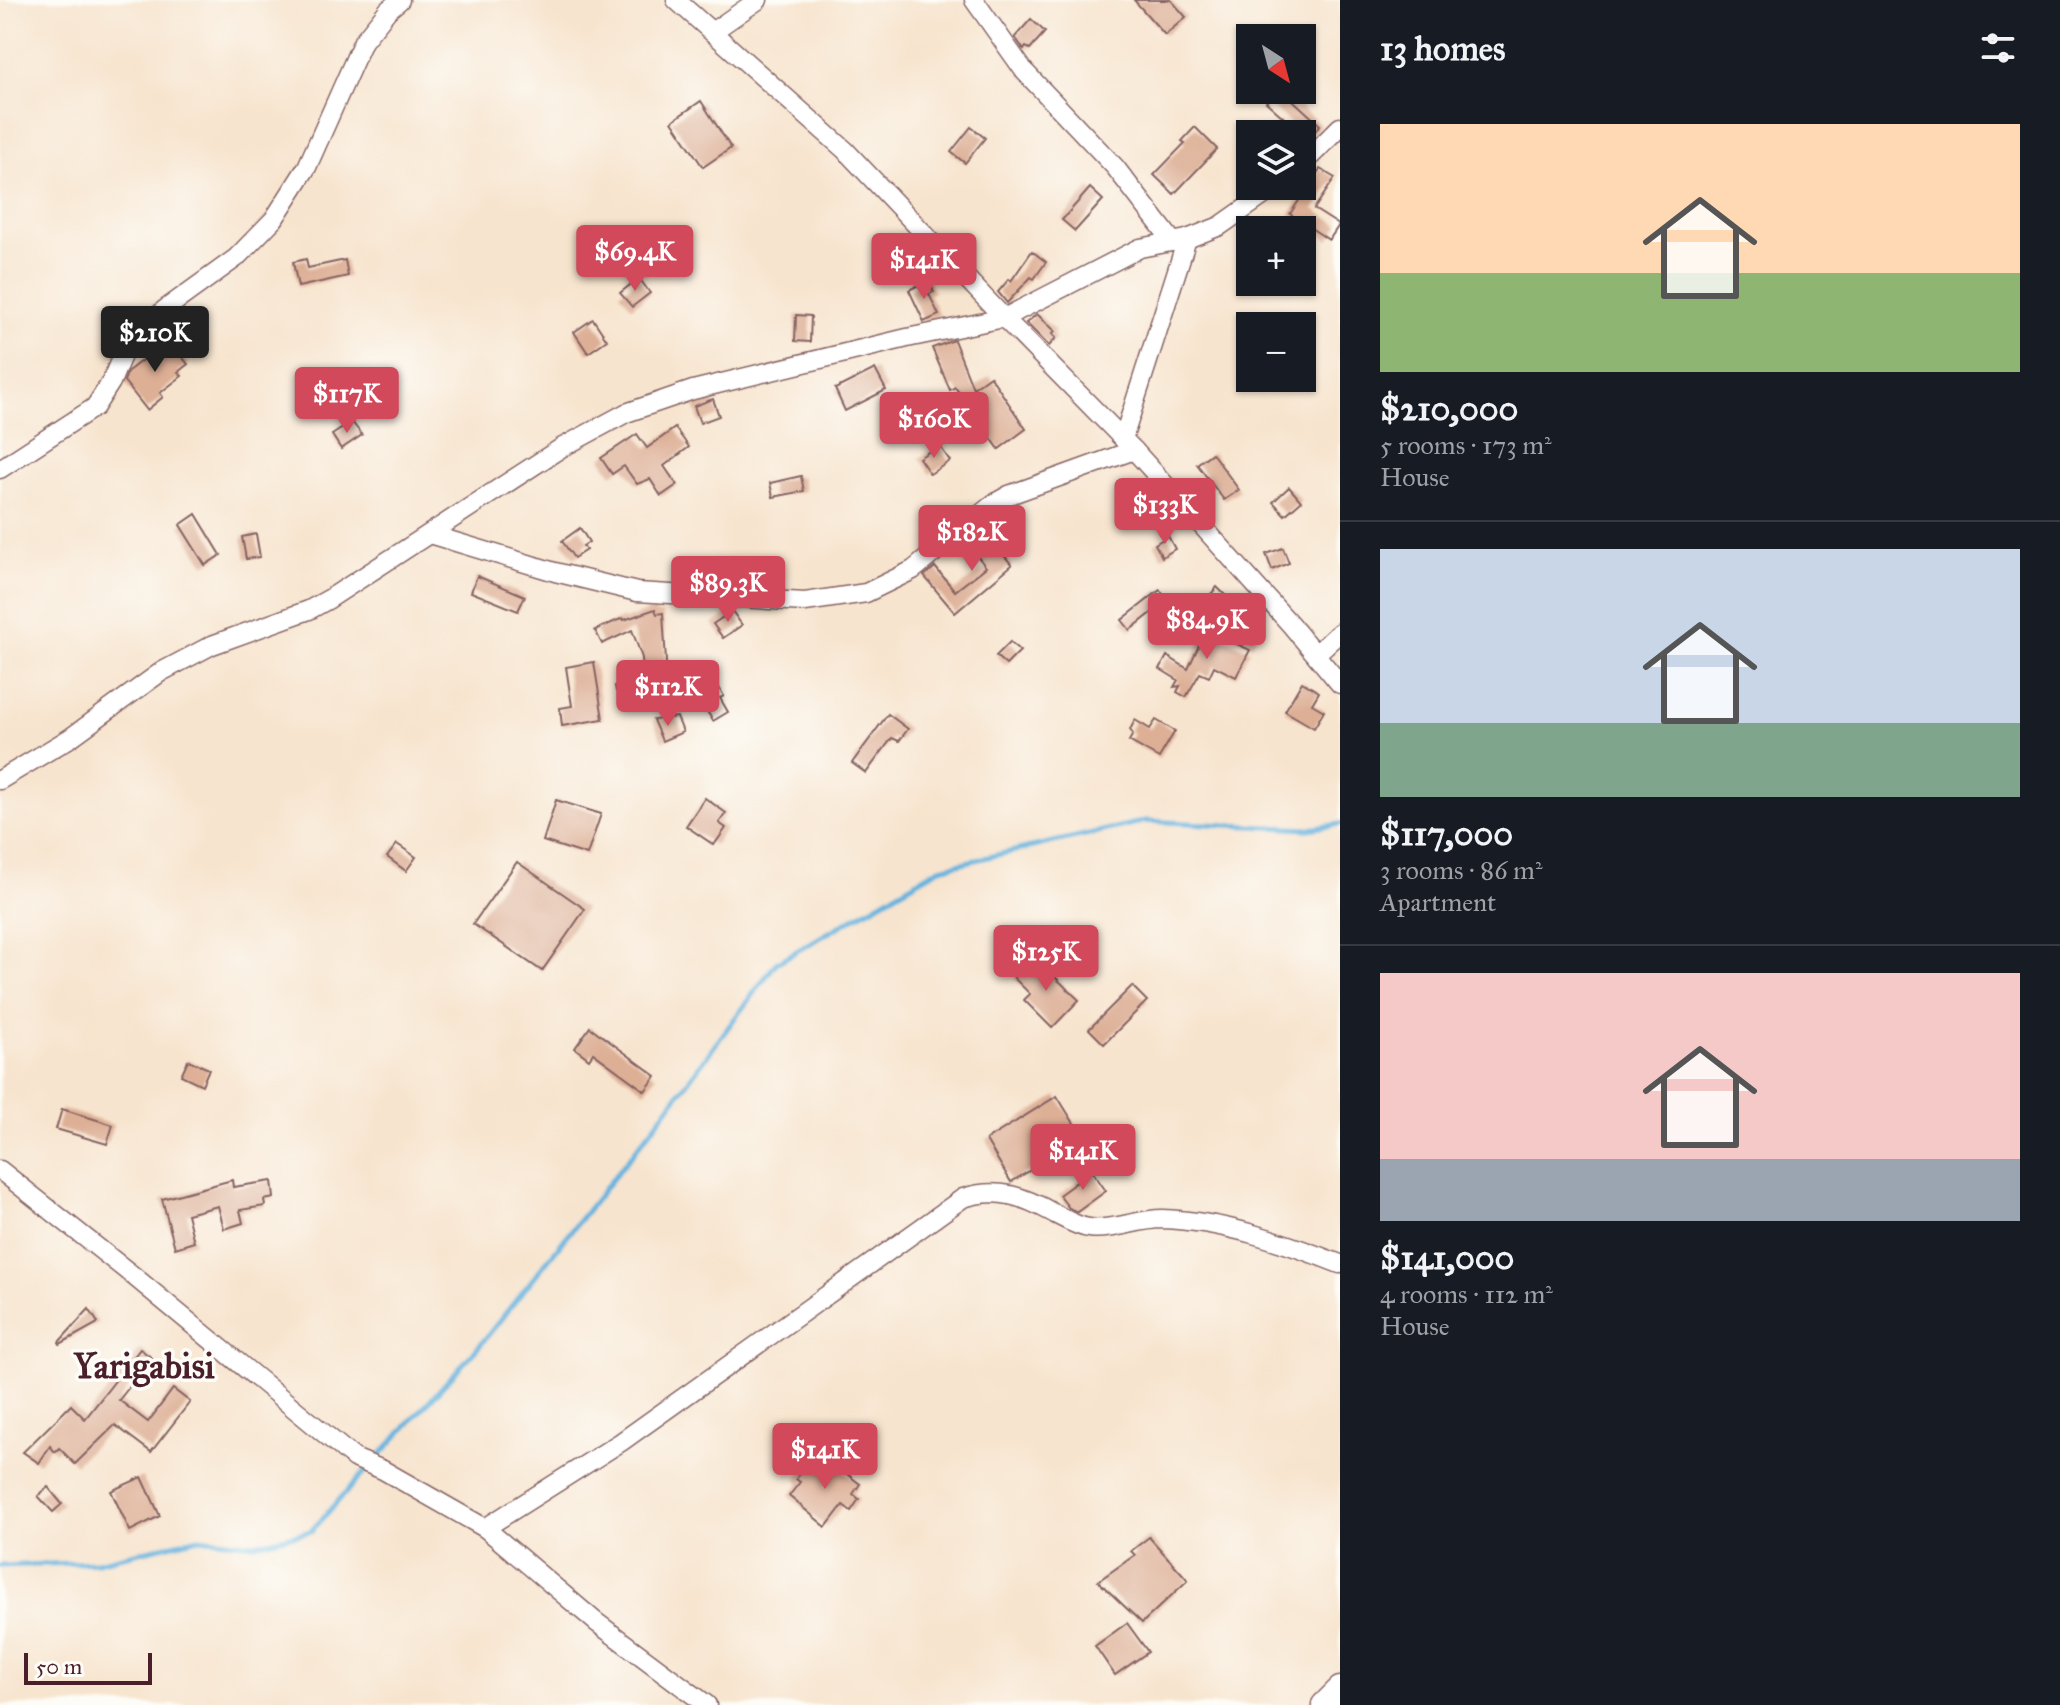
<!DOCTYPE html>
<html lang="en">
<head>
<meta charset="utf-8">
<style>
  body { margin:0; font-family:"IM FELL Great Primer",serif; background:#242831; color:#f1f3f6; height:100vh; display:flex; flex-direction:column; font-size:30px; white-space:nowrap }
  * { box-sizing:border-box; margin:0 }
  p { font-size:26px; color:#9ea1a6 }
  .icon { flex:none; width:44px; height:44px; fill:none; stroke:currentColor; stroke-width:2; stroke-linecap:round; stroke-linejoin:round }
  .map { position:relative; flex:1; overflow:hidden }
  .side { display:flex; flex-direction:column; background:#171b24; width:720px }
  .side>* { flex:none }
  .needle { width:52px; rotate:144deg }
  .buttons { position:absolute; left:1236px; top:24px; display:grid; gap:16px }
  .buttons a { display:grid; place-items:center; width:80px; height:80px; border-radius:0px; background:#171b24; box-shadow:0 2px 6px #0004; font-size:40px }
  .scale { position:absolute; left:24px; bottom:20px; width:128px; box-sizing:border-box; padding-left:8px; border:4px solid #4a1f2b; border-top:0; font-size:22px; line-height:28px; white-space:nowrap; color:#4a1f2b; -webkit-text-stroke:6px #fdfcf7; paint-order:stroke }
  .price { position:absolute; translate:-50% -68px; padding:0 18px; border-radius:8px; background:#d1495b; color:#fff; font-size:26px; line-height:52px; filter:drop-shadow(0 2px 4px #0008) }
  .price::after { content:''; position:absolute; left:50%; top:48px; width:24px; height:18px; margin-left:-12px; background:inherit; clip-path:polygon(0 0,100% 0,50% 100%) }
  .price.active { background:#222; color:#fff }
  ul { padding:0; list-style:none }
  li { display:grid; align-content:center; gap:16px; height:424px; padding:0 40px }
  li+li { border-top:2px solid #363941 }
  li span { display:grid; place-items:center; height:248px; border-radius:0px; color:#555 }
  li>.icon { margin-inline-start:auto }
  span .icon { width:144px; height:144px; fill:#fffc; stroke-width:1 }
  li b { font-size:34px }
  h2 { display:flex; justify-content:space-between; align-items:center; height:96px; padding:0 40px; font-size:34px }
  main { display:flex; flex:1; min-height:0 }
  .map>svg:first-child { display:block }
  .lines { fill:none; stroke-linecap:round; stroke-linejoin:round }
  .stream { stroke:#64b2de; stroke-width:5 }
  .building { fill:#ddaf95 }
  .minor-casing { stroke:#876464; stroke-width:21 }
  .highway-casing { stroke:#876464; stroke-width:27 }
  .minor { stroke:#fff; stroke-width:18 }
  .highway { stroke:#fff; stroke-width:24 }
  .labels { text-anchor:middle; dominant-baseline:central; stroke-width:7; stroke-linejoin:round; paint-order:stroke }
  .district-label { font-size:36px; font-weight:bold; fill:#4a1f2b; stroke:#fdfcf7 }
</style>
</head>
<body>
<main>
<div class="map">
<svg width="1340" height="1705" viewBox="0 0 1340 1705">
  <rect width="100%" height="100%" fill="#fdfcf7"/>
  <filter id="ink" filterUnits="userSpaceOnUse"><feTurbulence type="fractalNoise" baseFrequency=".0125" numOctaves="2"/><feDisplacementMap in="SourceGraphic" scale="16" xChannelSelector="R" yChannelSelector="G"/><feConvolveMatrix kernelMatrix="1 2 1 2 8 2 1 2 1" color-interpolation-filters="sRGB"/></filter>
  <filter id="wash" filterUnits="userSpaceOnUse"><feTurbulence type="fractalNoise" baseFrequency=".006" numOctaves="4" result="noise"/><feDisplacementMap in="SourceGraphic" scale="32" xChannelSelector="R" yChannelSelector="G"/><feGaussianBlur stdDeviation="1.8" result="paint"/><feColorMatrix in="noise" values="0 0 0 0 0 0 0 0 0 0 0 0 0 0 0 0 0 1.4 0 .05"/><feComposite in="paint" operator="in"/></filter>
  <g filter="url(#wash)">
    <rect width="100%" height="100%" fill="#f7e4ce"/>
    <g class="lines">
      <!-- stream -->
      <g class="stream">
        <polyline points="374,1462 481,1344 660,1119 776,963 940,868 1146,821 1309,829 1340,824"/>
        <polyline points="0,1566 97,1562 199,1538 255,1544 311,1531 367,1469"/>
      </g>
    </g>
    <g id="blocks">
      <!-- building -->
      <g class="building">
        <polygon points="1134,0 1171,0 1186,17 1165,35"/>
        <polygon points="1031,19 1045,32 1030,49 1026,47 1024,50 1015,37"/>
        <polygon points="1277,90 1282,90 1320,125 1308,139 1266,102"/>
        <polygon points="701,101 731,148 703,167 672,121"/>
        <polygon points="971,127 985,138 965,163 951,152"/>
        <polygon points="1195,127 1217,149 1174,194 1154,175 1185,143 1182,141"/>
        <polygon points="1320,169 1335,178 1314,209 1339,225 1329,240 1290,214"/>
        <polygon points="1090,188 1103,200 1075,231 1062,220"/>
        <polygon points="1032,251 1046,262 1034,279 1031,277 1007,303 998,292 1009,279 1011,281"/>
        <polygon points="306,259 308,268 345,260 348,276 298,287 293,262"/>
        <polygon points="639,278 650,293 632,307 620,293"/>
        <polygon points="928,280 934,292 929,294 939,315 924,322 909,290"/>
        <polygon points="1037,314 1055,331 1052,334 1056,338 1049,346 1026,323"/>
        <polygon points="796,315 811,316 810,342 795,341"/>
        <polygon points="593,319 607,340 588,353 574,332"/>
        <polygon points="168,340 188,364 178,372 182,376 160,393 163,397 147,410 124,381 128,371"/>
        <polygon points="954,340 973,388 990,376 1026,429 999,449 955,387 950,390 932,348"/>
        <polygon points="875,369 886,390 845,411 835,389"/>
        <polygon points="713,399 719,416 700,423 694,406"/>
        <polygon points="352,422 362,435 341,449 332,435"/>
        <polygon points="675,428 689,447 664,466 677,485 661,496 650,479 637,484 624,466 612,474 601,458 637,434 647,448"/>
        <polygon points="939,445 950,461 930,474 919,458"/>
        <polygon points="1212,453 1239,490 1224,500 1197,464"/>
        <polygon points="801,476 804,491 773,497 770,483"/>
        <polygon points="1289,487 1301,501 1285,515 1273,502"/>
        <polygon points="196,514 221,555 205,565 180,525"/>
        <polygon points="580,528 589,542 583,546 586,550 574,558 562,541"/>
        <polygon points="982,529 1012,565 955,613 924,576 935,567 955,591 986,567 966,542"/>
        <polygon points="256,534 260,557 246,559 242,537"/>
        <polygon points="1168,536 1175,549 1162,557 1155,544"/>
        <polygon points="1283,548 1289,563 1272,570 1266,554"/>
        <polygon points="477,576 525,596 518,611 471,592"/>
        <polygon points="1217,587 1227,597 1214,610 1205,601"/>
        <polygon points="1160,590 1168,600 1130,630 1122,620"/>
        <polygon points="655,609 657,614 663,613 667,678 662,678 663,688 616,691 615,686 643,678 642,658 632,630 602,644 595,630 623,618 624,620"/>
        <polygon points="732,611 742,625 723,638 713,624"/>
        <polygon points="1226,614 1259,632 1252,645 1223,618"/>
        <polygon points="1206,630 1250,650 1236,677 1214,666 1209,677 1200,673 1186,697 1177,692 1180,686 1174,687 1178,680 1160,669 1167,656 1188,669"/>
        <polygon points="1010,642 1020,651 1006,665 996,656"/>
        <polygon points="594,662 603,719 562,726 560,708 572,706 566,667"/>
        <polygon points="715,681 724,696 720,698 728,712 713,721 696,693"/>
        <polygon points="1302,682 1319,692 1312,704 1324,711 1314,728 1285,711"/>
        <polygon points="888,714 908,729 899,741 892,738 866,773 852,763"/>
        <polygon points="677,717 683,732 662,741 653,720"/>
        <polygon points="1135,720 1150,729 1156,720 1175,731 1159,758 1129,741 1133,734 1130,730"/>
        <polygon points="705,798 726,813 719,823 726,828 714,845 686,826"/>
        <polygon points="556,800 601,814 587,855 543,841"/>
        <polygon points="397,844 416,857 406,871 387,857"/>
        <polygon points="517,862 585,909 542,971 473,924"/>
        <polygon points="1034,957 1079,1000 1052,1028 1024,1000 1030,994 1014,978"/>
        <polygon points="1132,986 1147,1001 1104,1044 1089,1029"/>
        <polygon points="590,1027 656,1076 645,1091 593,1053 589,1059 575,1048"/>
        <polygon points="188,1060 209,1069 202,1085 181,1075"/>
        <polygon points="1057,1096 1083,1138 1011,1182 986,1140"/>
        <polygon points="62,1109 113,1125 107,1144 56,1129"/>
        <polygon points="1092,1171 1106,1191 1077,1212 1069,1208 1059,1195"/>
        <polygon points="232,1180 233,1187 272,1181 274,1198 264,1200 265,1206 240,1210 243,1223 224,1229 218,1206 187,1214 194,1242 175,1248 162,1199"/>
        <polygon points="89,1309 98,1323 60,1344 59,1342"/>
        <polygon points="140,1349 152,1358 119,1400 148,1422 173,1389 190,1402 151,1452 115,1425 75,1464 59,1448 55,1452 50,1446 39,1463 23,1452 71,1405 85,1419"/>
        <polygon points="813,1457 831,1470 835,1465 860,1484 853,1494 859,1499 851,1511 843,1505 826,1527 789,1496 800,1482 796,1479"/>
        <polygon points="142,1477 160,1516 130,1531 111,1491"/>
        <polygon points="48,1487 62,1504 53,1512 38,1496"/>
        <polygon points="1149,1537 1188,1580 1142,1623 1098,1581 1135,1555 1131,1551"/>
        <polygon points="1127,1623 1148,1652 1115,1675 1095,1646"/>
      </g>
    </g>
  </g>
  <g filter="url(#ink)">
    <use href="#blocks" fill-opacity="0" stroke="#876464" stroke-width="2"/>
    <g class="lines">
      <defs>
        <g id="minor">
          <polyline points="676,0 845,150 1004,318 1134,450 1291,625 1340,684"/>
          <polyline points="974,0 1025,72 1115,167 1173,242"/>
          <polyline points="712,32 758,0"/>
          <polyline points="1302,165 1340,127"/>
          <polyline points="1123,439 1187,239"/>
          <polyline points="0,469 95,407 111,382 126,346 164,310 236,258 274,219 307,167 363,41 388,10 400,0"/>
          <polyline points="429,534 555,572 637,592 805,602 866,593 913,570 993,504 1009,495 1134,450"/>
          <polyline points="1316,654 1340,632"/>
          <polyline points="0,780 70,738 161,672 212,645 309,610 329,599 561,448 626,413 693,390 907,338 1004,318 1140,248 1187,239 1220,226 1277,186"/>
          <polyline points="0,1170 136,1278 354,1458 383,1470 485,1528 596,1622 707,1705"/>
          <path d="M485,1528L621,1442L963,1198C997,1187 1024,1196 1055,1214C1065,1219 1078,1227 1089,1228C1113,1231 1138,1219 1162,1219C1223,1221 1284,1242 1340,1264"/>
        </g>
        <polyline id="highway" points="1324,1705 1340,1689"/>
      </defs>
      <!-- minor casing -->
      <use href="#minor" class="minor-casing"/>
      <!-- highway casing -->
      <use href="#highway" class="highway-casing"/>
      <!-- minor -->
      <use href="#minor" class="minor"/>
      <!-- highway -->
      <use href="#highway" class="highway"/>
    </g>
  </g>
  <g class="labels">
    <!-- district labels -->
    <g class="district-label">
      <text x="144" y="1366">Yarigabisi</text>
    </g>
  </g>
</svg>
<div class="buttons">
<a><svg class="needle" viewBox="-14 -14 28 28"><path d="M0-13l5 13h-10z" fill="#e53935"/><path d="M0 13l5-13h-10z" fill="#9ea1a6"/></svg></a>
<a><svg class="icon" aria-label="layers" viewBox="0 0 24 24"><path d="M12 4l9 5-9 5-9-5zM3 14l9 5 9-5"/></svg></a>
<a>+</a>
<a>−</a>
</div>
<div class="scale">50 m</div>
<b class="price" style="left:635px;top:293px">$69.4K</b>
<b class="price" style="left:924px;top:301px">$141K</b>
<b class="price active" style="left:155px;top:374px">$210K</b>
<b class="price" style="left:347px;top:435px">$117K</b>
<b class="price" style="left:934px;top:460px">$160K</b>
<b class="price" style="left:1165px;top:546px">$133K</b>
<b class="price" style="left:972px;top:573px">$182K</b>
<b class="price" style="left:728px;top:624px">$89.3K</b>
<b class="price" style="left:1207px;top:661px">$84.9K</b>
<b class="price" style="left:668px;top:728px">$112K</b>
<b class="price" style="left:1046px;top:993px">$125K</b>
<b class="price" style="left:1083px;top:1192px">$141K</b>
<b class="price" style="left:825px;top:1491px">$141K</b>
</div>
<section class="side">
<h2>13 homes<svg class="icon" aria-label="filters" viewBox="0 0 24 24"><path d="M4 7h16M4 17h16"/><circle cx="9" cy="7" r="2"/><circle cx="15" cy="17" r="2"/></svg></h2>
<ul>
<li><span style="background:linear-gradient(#ffd9b3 60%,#8fb573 0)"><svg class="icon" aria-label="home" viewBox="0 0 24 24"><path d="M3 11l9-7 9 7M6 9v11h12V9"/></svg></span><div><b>$210,000</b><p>5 rooms · 173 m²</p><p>House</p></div></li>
<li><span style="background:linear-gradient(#c9d6e8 70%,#7fa58c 0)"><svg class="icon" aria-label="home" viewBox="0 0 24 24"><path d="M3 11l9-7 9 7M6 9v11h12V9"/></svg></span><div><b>$117,000</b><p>3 rooms · 86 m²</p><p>Apartment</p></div></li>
<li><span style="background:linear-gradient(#f6c9c9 75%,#9aa5b1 0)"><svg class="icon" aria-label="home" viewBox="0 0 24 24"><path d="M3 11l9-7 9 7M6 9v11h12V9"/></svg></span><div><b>$141,000</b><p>4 rooms · 112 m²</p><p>House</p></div></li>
</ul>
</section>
</main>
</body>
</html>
